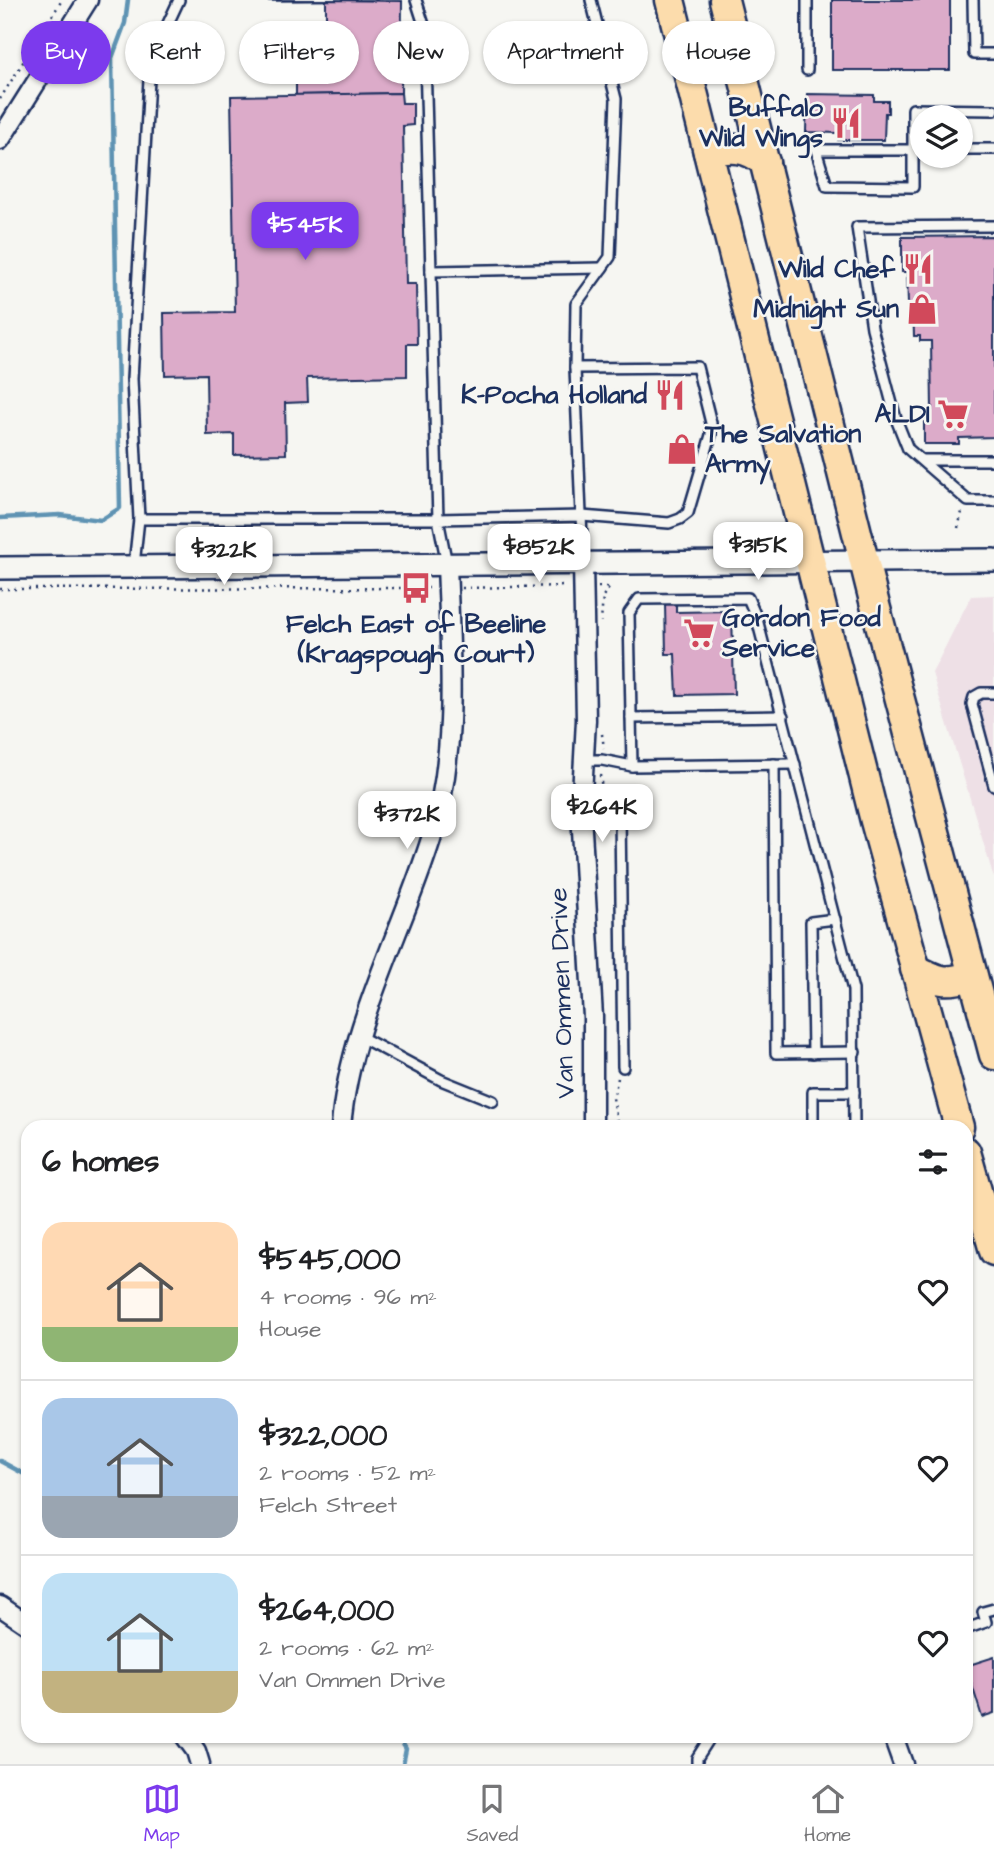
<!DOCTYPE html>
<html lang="en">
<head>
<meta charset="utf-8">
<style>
  body { margin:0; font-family:"Architects Daughter",sans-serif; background:#f2f2f2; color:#202124; height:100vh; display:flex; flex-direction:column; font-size:26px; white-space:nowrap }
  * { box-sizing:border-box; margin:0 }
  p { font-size:23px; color:#757577 }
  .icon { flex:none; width:38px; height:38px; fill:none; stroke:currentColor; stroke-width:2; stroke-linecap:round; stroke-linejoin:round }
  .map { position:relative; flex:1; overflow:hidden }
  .drawer { position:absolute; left:21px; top:1120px; width:952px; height:623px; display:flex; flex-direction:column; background:#fff; border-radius:21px; box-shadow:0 2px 5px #0004 }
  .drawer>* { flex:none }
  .guide { position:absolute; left:21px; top:21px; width:952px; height:63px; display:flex; gap:14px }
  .fabs { position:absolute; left:910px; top:105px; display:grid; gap:14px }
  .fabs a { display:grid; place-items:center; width:63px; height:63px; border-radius:50%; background:#fff; box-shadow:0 2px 5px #0004; font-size:35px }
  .price { position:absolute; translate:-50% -60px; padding:0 16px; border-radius:14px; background:#fff; color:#222; font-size:23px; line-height:46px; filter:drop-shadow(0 2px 4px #0008) }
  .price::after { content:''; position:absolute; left:50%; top:42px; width:21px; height:16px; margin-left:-10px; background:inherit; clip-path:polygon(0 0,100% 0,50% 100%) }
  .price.current { background:#7c3aed; color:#fff }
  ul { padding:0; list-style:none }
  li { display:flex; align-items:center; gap:21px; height:175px; padding:0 21px }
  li+li { border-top:2px solid #e0e0e0 }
  li span { display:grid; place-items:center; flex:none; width:196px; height:140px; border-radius:21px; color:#555 }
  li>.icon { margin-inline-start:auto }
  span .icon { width:84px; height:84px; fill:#fffc; stroke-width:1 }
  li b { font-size:30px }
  h2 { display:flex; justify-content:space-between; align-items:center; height:84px; padding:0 21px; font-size:30px }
  .tag { padding:0 24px; border-radius:32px; background:#fff; box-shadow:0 2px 5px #0004; font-size:24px; line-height:63px }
  .tag.current { background:#7c3aed; color:#fff }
  .tab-bar { display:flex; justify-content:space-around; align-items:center; height:98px; border-top:2px solid #e0e0e0; background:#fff; font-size:19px; color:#757577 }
  .tab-bar a { display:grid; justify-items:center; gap:4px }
  .tab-bar .current { color:#7c3aed }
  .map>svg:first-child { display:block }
  .built { fill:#eee0e6 }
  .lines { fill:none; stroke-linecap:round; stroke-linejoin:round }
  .stream { stroke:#5e93b3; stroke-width:4.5 }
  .building { fill:#dcabc9; stroke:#1b2f5e; stroke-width:2 }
  .service-casing { stroke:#1b2f5e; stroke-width:14 }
  .minor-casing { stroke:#1b2f5e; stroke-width:23 }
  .tertiary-casing { stroke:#1b2f5e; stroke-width:26 }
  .trunk-casing { stroke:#1b2f5e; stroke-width:33 }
  .path { stroke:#1b2f5e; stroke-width:2.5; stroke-dasharray:2 5; stroke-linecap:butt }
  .service { stroke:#f6f6f2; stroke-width:9 }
  .minor { stroke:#f6f6f2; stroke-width:18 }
  .tertiary { stroke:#f6f6f2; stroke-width:21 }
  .trunk { stroke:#fcdcac; stroke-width:28 }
  .labels { text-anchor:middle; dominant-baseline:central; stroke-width:5; stroke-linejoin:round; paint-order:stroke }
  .poi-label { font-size:26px; font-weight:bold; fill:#1b2f5e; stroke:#f6f6f2; text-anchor:end }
  .street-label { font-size:26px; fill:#1b2f5e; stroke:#f6f6f2 }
</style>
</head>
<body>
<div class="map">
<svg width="994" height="1764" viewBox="0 0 994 1764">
  <rect width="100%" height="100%" fill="#f6f6f2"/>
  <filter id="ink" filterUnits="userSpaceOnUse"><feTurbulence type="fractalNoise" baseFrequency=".0143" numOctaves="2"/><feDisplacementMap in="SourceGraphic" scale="14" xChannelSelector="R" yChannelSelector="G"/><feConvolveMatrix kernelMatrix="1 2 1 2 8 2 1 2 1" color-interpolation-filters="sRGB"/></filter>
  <g filter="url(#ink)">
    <!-- built -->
    <polygon class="built" points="994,595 994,878 932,673 971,596"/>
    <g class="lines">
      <!-- stream -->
      <g class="stream">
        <polyline points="0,518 60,515 101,520 120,508 112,58 125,23 128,0"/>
        <polyline points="0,1461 28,1476"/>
        <polyline points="398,1736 406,1749 403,1764"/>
      </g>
    </g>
    <!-- building -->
    <g class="building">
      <polygon points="248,0 378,0 248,1"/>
      <polygon points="326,0 402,1 401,93 296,95 296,59 326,59"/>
      <rect x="832" y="0" width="118" height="70"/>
      <polygon points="401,93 402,103 413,103 413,125 403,126 406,284 416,284 417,344 407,344 407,376 307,378 308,402 285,403 286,454 234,455 234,434 207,435 206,374 165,375 164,313 235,312 231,96"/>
      <polygon points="807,94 874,95 874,101 888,101 888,113 885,113 884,140 838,140 838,133 806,132"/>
      <polygon points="994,236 994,437 959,438 959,444 924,444 924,410 932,410 931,341 920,341 920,336 914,336 913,304 908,304 907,272 902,272 902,237"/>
      <polygon points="676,602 676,612 732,611 734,694 677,695 675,654 666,654 665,603"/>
      <polygon points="994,1657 994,1713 982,1717 966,1666"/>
    </g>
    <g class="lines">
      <defs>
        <g id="service">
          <polyline points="807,0 807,70"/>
          <polyline points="973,0 974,54 994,54"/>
          <polyline points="922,149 913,150 816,150 827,186 913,187 913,109 994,110"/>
          <polyline points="961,149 994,149"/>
          <polyline points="994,226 857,227 872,328 896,419 908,449 968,501 994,501"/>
          <polyline points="431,271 602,268"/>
          <polyline points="923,460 994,460"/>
          <polyline points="139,519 132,379 150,62 179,0"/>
          <polyline points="583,563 575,368 576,304 610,257 616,99 591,0"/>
          <polyline points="447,564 438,519 582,516 669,523 680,519 688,513 711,435 711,423 697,367 575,368"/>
          <polyline points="134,565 139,519 438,519 424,25 416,0"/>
          <polyline points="994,693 981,693 974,697 972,704 994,786"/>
          <polyline points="631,718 783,716"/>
          <polyline points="585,760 602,760 632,766 795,764"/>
          <polyline points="774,764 776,1053 855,1052"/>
          <polyline points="632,766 629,613 639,599 748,598 757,619 853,990 854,1127"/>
          <polyline points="581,813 620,813 623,1067"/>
          <polyline points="359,1036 441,1080 493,1101"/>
          <polyline points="813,1053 811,922 835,919"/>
          <polyline points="813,1127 813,1092 854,1092"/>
          <polyline points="966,1629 986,1622 983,1612 994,1609"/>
          <polyline points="697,1764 697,1758 711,1736"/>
        </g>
        <g id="minor">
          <polyline points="0,140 88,0"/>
          <polyline points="583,563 586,720 581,813 593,1017 593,1127"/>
          <path d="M341,1127C349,1026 401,935 431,839C459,750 450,655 447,564"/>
          <polyline points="0,1606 28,1625"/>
          <polyline points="185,1736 196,1751 200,1764"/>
          <polyline points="893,1736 903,1764"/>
        </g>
        <polyline id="tertiary" points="0,568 994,560"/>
        <g id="trunk">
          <polyline points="670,0 875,821 959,1127"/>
          <polyline points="724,0 875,605 994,1055"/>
          <path d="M708,152C730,147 746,146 765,162"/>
          <path d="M915,969C938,981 945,984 971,976"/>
          <polyline points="966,1152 994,1251"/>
        </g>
      </defs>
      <!-- service casing -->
      <use href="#service" class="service-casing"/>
      <!-- minor casing -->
      <use href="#minor" class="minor-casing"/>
      <!-- tertiary casing -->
      <use href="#tertiary" class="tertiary-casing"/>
      <!-- trunk casing -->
      <use href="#trunk" class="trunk-casing"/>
      <!-- path -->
      <g class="path">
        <polyline points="0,99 62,0"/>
        <polyline points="958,528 962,512"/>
        <polyline points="598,587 610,587 603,596 601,622"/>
        <polyline points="462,588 567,586"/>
        <polyline points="0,589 434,588"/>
        <polyline points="602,734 604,748"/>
        <polyline points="600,775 604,803"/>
        <polyline points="618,1078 613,1098 618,1127"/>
      </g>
      <!-- service -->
      <use href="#service" class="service"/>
      <!-- minor -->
      <use href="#minor" class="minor"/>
      <!-- tertiary -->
      <use href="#tertiary" class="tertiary"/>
      <!-- trunk -->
      <use href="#trunk" class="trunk"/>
    </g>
  </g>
  <!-- icons -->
  <defs>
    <symbol id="restaurant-bare" viewBox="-9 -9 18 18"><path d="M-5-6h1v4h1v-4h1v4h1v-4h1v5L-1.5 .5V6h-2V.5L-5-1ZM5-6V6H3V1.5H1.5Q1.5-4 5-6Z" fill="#d1495b" stroke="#f6f6f2" stroke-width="2.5" paint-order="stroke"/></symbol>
    <symbol id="shop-bare" viewBox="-9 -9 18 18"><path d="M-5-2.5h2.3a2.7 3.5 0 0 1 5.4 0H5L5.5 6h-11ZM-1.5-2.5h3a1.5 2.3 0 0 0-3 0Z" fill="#d1495b" stroke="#f6f6f2" stroke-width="2.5" paint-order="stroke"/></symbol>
    <symbol id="supermarket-bare" viewBox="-9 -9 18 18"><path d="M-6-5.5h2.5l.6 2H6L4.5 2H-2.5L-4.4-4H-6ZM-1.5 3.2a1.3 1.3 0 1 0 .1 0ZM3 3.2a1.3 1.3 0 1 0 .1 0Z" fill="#d1495b" stroke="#f6f6f2" stroke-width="2.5" paint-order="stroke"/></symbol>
    <symbol id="bus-bare" viewBox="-9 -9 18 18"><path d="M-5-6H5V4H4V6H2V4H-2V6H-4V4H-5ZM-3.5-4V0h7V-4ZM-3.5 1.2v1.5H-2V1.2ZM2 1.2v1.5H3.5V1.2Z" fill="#d1495b" stroke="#f6f6f2" stroke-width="2.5" paint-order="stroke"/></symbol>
  </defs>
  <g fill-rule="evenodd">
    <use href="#restaurant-bare" x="824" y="101" width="44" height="44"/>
    <use href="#restaurant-bare" x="896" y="247" width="44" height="44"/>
    <use href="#shop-bare" x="900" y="287" width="44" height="44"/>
    <use href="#restaurant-bare" x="648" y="373" width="44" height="44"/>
    <use href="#supermarket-bare" x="931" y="392" width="44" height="44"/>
    <use href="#shop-bare" x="660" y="427" width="44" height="44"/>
    <use href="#bus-bare" x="394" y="566" width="44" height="44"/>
    <use href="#supermarket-bare" x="677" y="611" width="44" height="44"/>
  </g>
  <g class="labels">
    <!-- poi labels -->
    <g class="poi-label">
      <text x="823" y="108">Buffalo<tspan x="823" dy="30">Wild Wings</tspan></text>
      <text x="895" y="269">Wild Chef</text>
      <text x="899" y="309">Midnight Sun</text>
      <text x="647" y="395">K-Pocha Holland</text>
      <text x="930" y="414">ALDI</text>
      <text x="705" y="434" text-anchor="start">The Salvation<tspan x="705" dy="30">Army</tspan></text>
      <text x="722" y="618" text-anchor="start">Gordon Food<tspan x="722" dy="30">Service</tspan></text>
      <text x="416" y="624" text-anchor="middle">Felch East of Beeline<tspan x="416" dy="30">(Kragspough Court)</tspan></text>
    </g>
    <!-- street labels -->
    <g class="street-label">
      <text transform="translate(562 993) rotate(-92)">Van Ommen Drive</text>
    </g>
  </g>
</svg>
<div class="fabs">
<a><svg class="icon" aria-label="layers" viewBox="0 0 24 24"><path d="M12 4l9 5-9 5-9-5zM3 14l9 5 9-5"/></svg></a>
</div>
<b class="price current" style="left:305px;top:262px">$545K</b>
<b class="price" style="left:758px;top:582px">$315K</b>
<b class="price" style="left:539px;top:584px">$852K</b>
<b class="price" style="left:224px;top:587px">$322K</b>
<b class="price" style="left:602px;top:844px">$264K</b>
<b class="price" style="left:407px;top:851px">$372K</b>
<div class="guide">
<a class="tag current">Buy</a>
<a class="tag">Rent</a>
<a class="tag">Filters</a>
<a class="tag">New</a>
<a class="tag">Apartment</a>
<a class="tag">House</a>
</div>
<section class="drawer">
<h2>6 homes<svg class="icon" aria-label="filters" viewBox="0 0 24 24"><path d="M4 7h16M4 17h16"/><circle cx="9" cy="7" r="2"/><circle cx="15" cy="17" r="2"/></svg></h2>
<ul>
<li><span style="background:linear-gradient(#ffd9b3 75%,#8fb573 0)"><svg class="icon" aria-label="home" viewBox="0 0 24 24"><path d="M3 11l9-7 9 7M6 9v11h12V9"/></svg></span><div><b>$545,000</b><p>4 rooms · 96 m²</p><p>House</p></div><svg class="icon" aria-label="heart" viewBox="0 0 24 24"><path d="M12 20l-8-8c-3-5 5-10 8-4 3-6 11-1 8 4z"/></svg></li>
<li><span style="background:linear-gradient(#a9c7e8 70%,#9aa5b1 0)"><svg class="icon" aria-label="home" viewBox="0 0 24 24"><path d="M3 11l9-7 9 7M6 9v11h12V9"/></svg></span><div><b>$322,000</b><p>2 rooms · 52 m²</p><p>Felch Street</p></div><svg class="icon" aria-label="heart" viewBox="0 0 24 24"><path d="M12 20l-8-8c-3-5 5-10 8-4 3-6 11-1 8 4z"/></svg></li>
<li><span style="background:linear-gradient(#bfe0f5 70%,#c2b280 0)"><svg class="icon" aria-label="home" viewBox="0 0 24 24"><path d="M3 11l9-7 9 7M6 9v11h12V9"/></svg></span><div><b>$264,000</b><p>2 rooms · 62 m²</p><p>Van Ommen Drive</p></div><svg class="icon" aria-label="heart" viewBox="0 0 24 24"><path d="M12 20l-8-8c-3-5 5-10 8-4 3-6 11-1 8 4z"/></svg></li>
</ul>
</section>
</div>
<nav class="tab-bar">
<a class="current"><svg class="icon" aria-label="map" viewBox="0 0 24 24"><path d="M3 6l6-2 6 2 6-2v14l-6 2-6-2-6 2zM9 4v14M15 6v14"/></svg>Map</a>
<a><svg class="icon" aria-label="saved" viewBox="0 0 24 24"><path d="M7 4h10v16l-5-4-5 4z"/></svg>Saved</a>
<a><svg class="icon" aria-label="home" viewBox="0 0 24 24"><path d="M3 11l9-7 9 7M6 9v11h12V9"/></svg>Home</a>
</nav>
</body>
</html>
